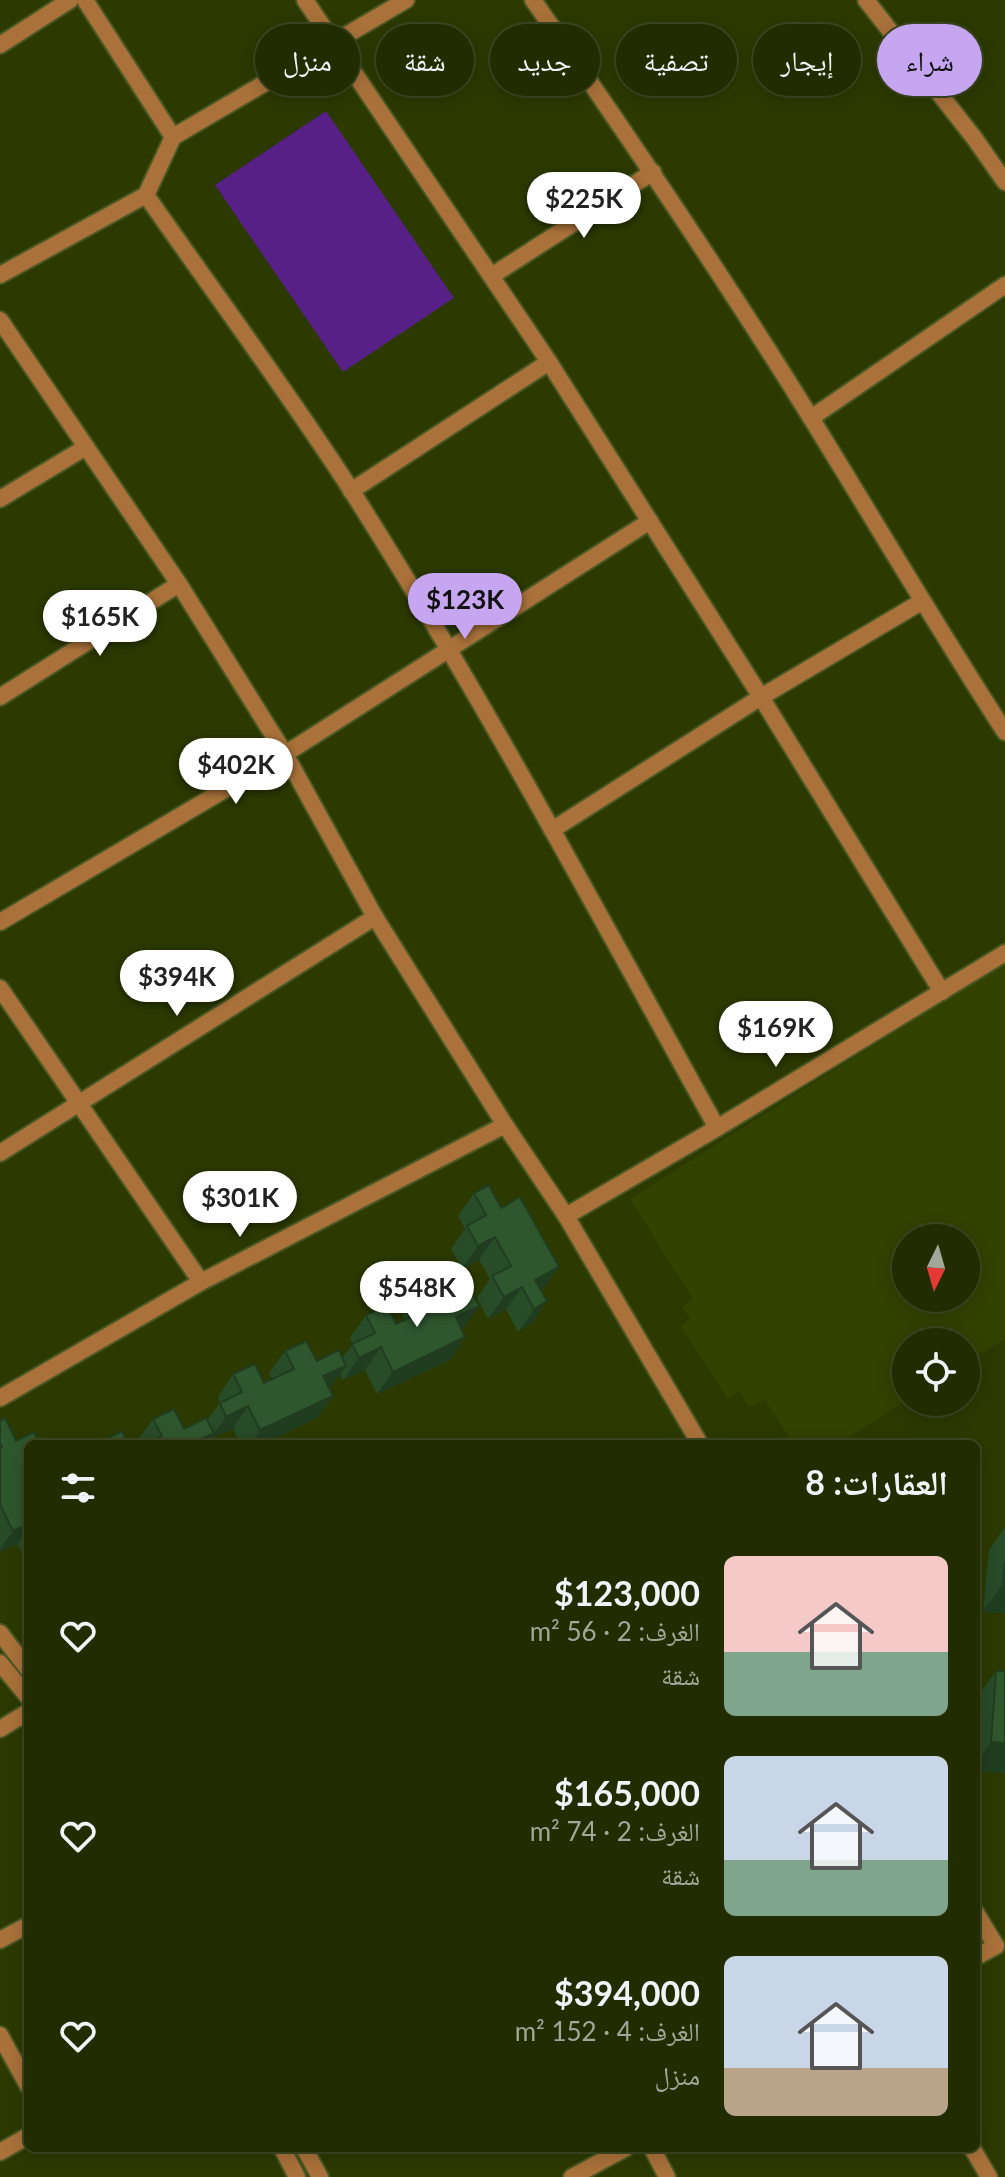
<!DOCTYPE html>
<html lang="ar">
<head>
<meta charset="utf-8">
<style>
  body { margin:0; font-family:Lato,"Noto Naskh Arabic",sans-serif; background:#2d380f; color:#f1f3f6; direction:rtl; height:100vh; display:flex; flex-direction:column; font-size:30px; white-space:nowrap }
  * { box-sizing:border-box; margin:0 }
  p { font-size:26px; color:#a2a799 }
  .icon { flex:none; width:44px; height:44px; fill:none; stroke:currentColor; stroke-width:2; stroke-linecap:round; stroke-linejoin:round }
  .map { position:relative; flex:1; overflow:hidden; direction:ltr }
  .panel { position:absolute; left:24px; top:1440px; width:956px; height:712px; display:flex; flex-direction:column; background:#212c00; border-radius:12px; box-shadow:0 4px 20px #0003,0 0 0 2px #3e4822; direction:rtl }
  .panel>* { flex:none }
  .guide { position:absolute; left:24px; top:24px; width:958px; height:72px; direction:rtl; display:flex; gap:16px }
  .needle { width:52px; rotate:185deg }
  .buttons { position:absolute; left:892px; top:1224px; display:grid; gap:16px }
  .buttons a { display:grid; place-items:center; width:88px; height:88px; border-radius:50%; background:#212c00; box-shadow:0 4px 20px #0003,0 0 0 2px #3e4822; font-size:40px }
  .price { position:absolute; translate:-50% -68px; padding:0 18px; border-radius:28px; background:#fff; color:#222; font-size:26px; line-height:52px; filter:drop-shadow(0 2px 4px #0008) }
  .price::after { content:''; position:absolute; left:50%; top:48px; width:24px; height:18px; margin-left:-12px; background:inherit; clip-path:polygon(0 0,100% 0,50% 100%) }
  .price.current { background:#c6a6f0; color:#111 }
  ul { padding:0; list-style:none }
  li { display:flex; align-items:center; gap:24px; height:200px; padding:0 32px }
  li span { display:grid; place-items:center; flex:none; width:224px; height:160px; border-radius:12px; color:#555 }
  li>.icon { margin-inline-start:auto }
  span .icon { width:96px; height:96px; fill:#fffc; stroke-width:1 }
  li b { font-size:34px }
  h2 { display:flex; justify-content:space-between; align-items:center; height:96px; padding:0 32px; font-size:34px }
  .pill { padding:0 28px; border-radius:36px; background:#212c00; box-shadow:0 4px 20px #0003,0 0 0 2px #3e4822; font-size:28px; line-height:72px }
  .pill.current { background:#c6a6f0; color:#111 }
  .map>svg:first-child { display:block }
  .built { fill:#324200; fill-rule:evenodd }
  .green { fill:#562086 }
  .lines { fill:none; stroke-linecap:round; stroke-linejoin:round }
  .street-casing { stroke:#4a5823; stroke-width:20 }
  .street { stroke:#aa723a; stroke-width:16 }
  .wall { fill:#284b28 }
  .shaded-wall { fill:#213d20 }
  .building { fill:#2f572e; stroke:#213d20; stroke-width:2 }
</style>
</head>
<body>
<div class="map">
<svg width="1005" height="2177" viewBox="0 0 1005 2177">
  <rect width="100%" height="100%" fill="#2c3a00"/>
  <!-- built -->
  <path class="built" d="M1005,962V1339L966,1363V1342H906V1401L837,1444H794L765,1400L749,1407L739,1391L727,1398L681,1326L690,1319L682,1307L693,1299L630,1199ZM906,1238H966V1298H906Z"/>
  <!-- green -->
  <polygon class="green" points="326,111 454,298 343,372 215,185"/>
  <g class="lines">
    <defs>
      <g id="street">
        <polyline points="85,0 173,137"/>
        <polyline points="305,0 549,362 761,697 942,992"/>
        <path d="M533,0C629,137 723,276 811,418C876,523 938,629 1005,732"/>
        <polyline points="866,0 975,139 1005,182"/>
        <polyline points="0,45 70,0"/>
        <path d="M146,195C215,294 288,392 353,493C484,699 599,915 717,1128"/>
        <polyline points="0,275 146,195 173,137 406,0"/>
        <polyline points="493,275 653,172"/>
        <polyline points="0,320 179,584 285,754 375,917 505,1125 566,1216 700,1444"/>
        <polyline points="811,418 1005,285"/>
        <polyline points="351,491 549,362"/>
        <polyline points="0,499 86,447"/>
        <polyline points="0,697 179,584"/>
        <polyline points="552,830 761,697 921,602"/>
        <polyline points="0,922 285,754 650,521"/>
        <polyline points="0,988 201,1282"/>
        <polyline points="0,1153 375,917"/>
        <polyline points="566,1216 717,1128 1005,953"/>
        <polyline points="0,1398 201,1282 505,1125"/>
        <polyline points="0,1633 28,1669"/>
        <polyline points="0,1663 28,1697"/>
        <polyline points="0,1729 28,1712"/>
        <polyline points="976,1913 996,1946 976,1957"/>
        <polyline points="0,1940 28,1925"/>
        <polyline points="0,2035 28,2086"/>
        <polyline points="282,2148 297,2177"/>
        <polyline points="304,2148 320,2177"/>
        <polyline points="652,2148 667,2177"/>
        <polyline points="972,2148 989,2177"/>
        <polyline points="0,2152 28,2136"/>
        <polyline points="572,2177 626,2148"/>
      </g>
    </defs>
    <!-- street casing -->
    <use href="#street" class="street-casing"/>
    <!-- street -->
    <use href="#street" class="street"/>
  </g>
  <!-- wall -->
  <g class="wall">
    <polygon points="474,1193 501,1208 559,1267 541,1291 532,1324 518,1332 506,1309 488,1319 477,1298 490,1279 479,1260 462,1269 451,1249 465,1229 458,1216"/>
    <polygon points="418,1292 449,1302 479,1306 462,1329 465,1337 450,1360 377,1394 365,1370 343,1380 340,1374 329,1388 333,1396 317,1418 263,1444 240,1444 233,1429 210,1439 210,1438 206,1444 139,1444 137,1441 153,1419 184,1429 207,1420 220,1403 218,1397 233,1374 264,1383 272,1379 269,1373 285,1351 317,1361 342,1358 353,1344 350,1338 366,1315 396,1324 405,1320 402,1315"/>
    <polygon points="0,1421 16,1441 28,1444 28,1565 17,1544 0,1552"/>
    <polygon points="1005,1527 1005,1613 983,1612 989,1550"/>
    <polygon points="996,1671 1005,1773 976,1771 976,1699"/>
  </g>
  <!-- shaded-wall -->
  <g class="shaded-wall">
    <polygon points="495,1237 479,1260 462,1269 478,1246"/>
    <polygon points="559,1267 543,1290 528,1298 535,1280"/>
    <polygon points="522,1287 506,1309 488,1319 504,1297"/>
    <polygon points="547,1301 532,1324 518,1332 534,1309"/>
    <polygon points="479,1306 463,1329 440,1340 456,1317"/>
    <polygon points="465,1337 450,1360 377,1394 393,1372"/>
    <polygon points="381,1347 365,1370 343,1380 359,1358"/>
    <polygon points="346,1366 330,1388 307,1399 323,1376"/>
    <polygon points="333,1396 317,1418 263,1444 250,1444 260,1430"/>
    <polygon points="248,1406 233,1429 210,1439 226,1417"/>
    <polygon points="214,1433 206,1444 191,1444"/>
    <polygon points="28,1524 28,1528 17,1544 0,1552 0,1549 13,1531"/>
    <polygon points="1003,1584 1005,1584 1005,1613 983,1612"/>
    <polygon points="991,1742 1005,1743 1005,1773 976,1771 976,1764"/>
  </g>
  <!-- building -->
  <g class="building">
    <polygon points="489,1185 501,1208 520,1197 559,1267 535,1280 547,1301 534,1309 522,1287 504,1297 492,1276 511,1266 495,1237 478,1246 467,1226 486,1215 474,1193"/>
    <polygon points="439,1283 449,1302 471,1292 479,1306 456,1317 465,1337 393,1372 381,1347 359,1358 352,1344 375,1333 366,1315 387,1305 396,1324 427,1310 418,1292"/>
    <polygon points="306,1341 317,1361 339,1350 346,1366 323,1376 333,1396 260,1430 248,1406 226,1417 220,1403 242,1392 233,1374 255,1364 264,1383 294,1369 285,1351"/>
    <polygon points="174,1409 184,1429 206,1418 214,1433 191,1444 146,1444 162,1436 153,1419"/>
    <polygon points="5,1418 16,1441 34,1432 40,1444 28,1444 28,1461 25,1463 28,1468 28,1524 13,1531 0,1504 0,1448 2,1447 0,1443 0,1421"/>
    <polygon points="122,1431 128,1444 102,1444 101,1442"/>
    <polygon points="1005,1562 1005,1584 1003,1584"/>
    <polygon points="996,1671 1005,1671 1005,1743 991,1742"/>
  </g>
</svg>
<div class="buttons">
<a><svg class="needle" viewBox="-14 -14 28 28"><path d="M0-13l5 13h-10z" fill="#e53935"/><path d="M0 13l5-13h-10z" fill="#a2a799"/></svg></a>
<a><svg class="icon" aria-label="locate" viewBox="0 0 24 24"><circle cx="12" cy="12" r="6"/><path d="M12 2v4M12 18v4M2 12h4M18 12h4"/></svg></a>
</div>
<b class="price" style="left:584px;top:240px">$225K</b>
<b class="price current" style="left:465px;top:641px">$123K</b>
<b class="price" style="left:100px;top:658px">$165K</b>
<b class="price" style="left:236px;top:806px">$402K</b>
<b class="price" style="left:177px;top:1018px">$394K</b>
<b class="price" style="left:776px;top:1069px">$169K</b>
<b class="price" style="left:240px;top:1239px">$301K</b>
<b class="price" style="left:417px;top:1329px">$548K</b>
<div class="guide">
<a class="pill current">شراء</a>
<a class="pill">إيجار</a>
<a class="pill">تصفية</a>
<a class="pill">جديد</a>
<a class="pill">شقة</a>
<a class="pill">منزل</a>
</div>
<section class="panel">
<h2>العقارات: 8<svg class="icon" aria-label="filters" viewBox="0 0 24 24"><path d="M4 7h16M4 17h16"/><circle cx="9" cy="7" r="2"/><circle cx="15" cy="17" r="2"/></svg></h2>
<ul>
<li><span style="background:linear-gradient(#f6c9c9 60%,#7fa58c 0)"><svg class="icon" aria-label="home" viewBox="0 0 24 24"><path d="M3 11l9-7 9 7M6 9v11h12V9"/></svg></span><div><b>$123,000</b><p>الغرف: 2 · 56 m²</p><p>شقة</p></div><svg class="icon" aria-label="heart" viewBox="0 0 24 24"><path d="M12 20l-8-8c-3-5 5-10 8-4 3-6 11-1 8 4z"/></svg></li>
<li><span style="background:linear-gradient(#c9d6e8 65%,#7fa58c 0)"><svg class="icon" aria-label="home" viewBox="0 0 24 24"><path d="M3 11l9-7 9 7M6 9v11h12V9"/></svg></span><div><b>$165,000</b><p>الغرف: 2 · 74 m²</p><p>شقة</p></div><svg class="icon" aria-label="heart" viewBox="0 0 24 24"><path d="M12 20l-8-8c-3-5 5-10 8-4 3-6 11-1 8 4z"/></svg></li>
<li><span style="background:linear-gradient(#c9d6e8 70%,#b9a48a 0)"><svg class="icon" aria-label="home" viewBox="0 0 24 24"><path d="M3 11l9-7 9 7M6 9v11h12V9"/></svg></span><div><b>$394,000</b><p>الغرف: 4 · 152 m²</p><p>منزل</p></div><svg class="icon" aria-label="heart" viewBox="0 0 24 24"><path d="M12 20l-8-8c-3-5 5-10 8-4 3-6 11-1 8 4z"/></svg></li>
</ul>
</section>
</div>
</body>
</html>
